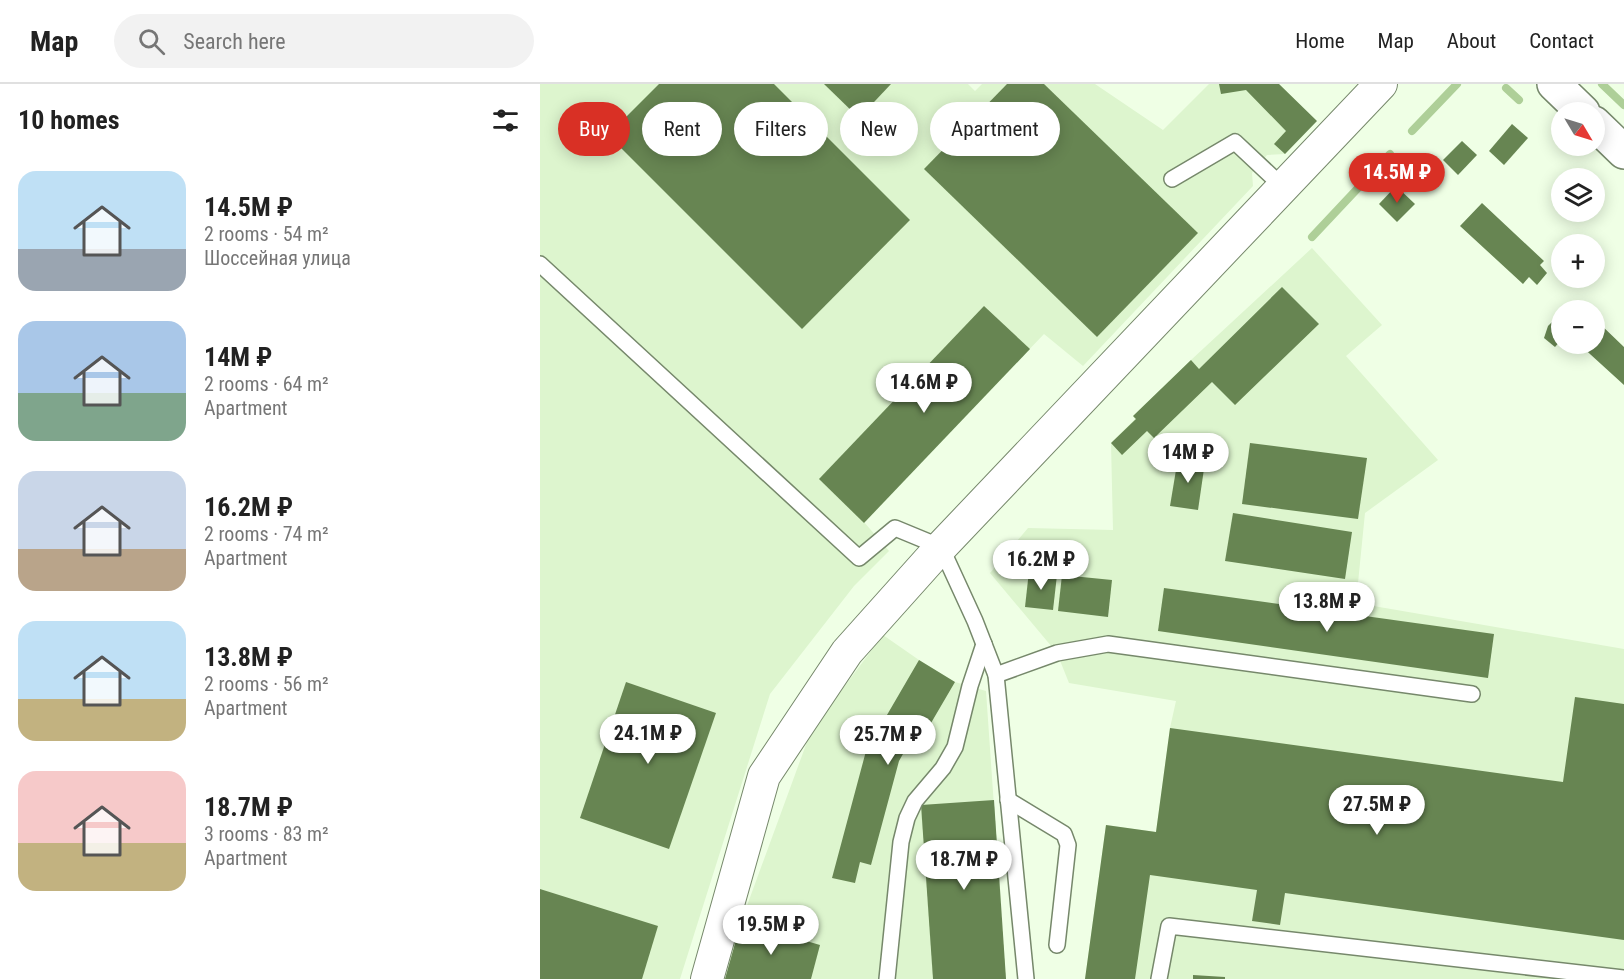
<!DOCTYPE html>
<html lang="en">
<head>
<meta charset="utf-8">
<style>
  body { margin:0; font-family:"Roboto Condensed",sans-serif; background:#f2f2f2; color:#222; height:100vh; display:flex; flex-direction:column; font-size:22px; white-space:nowrap }
  * { box-sizing:border-box; margin:0 }
  p { font-size:20px; color:#767676 }
  .icon { flex:none; width:33px; height:33px; fill:none; stroke:currentColor; stroke-width:2; stroke-linecap:round; stroke-linejoin:round }
  .map { position:relative; flex:1; overflow:hidden }
  .sheet { display:flex; flex-direction:column; background:#fff; width:540px }
  .sheet>* { flex:none }
  .banner { position:absolute; left:18px; top:18px; width:570px; height:54px; display:flex; gap:12px }
  .needle { width:39px; rotate:128deg }
  .tools { position:absolute; left:1011px; top:18px; display:grid; gap:12px }
  .tools a { display:grid; place-items:center; width:54px; height:54px; border-radius:50%; background:#fff; box-shadow:0 3px 15px #0003; font-size:30px }
  .price { position:absolute; translate:-50% -51px; padding:0 14px; border-radius:21px; background:#fff; color:#222; font-size:20px; line-height:39px; filter:drop-shadow(0 2px 3px #0008) }
  .price::after { content:''; position:absolute; left:50%; top:36px; width:18px; height:14px; margin-left:-9px; background:inherit; clip-path:polygon(0 0,100% 0,50% 100%) }
  .price.active { background:#d93025; color:#fff }
  ul { padding:0; list-style:none }
  li { display:flex; align-items:center; gap:18px; height:150px; padding:0 18px }
  li span { display:grid; place-items:center; flex:none; width:168px; height:120px; border-radius:18px; color:#555 }
  li>.icon { margin-inline-start:auto }
  span .icon { width:72px; height:72px; fill:#fffc; stroke-width:1 }
  li b { font-size:26px }
  h2 { display:flex; justify-content:space-between; align-items:center; height:72px; padding:0 18px; font-size:26px }
  .pill { padding:0 21px; border-radius:27px; background:#fff; box-shadow:0 3px 15px #0003; font-size:21px; line-height:54px }
  .pill.active { background:#d93025; color:#fff }
  header { display:flex; align-items:center; gap:36px; box-sizing:border-box; height:84px; padding:0 30px; background:#fff; border-bottom:2px solid #e0e0e0 }
  header strong { font-size:28px }
  nav { display:flex; gap:33px; margin-inline-start:auto; font-size:21px }
  .search { width:420px; height:54px; background:#f2f2f2; display:flex; align-items:center; gap:15px; box-sizing:border-box; padding:0 21px; border-radius:33px; color:#767676; font-size:22px }
  main { display:flex; flex:1; min-height:0 }
  .map>svg:first-child { display:block }
  .built { fill:#ddf5ce }
  .lines { fill:none; stroke-linecap:round; stroke-linejoin:round }
  .stream { stroke:#aecf98; stroke-width:8 }
  .building { fill:#678552 }
  .service-casing { stroke:#76886b; stroke-width:18 }
  .minor-casing { stroke:#76886b; stroke-width:34 }
  .secondary-casing { stroke:#76886b; stroke-width:36 }
  .service { stroke:#fff; stroke-width:15 }
  .minor { stroke:#fff; stroke-width:32 }
  .secondary { stroke:#fff; stroke-width:33 }
</style>
</head>
<body>
<header>
<strong>Map</strong>
<div class="search"><svg class="icon" aria-label="search" viewBox="0 0 24 24"><circle cx="10" cy="10" r="6"/><path d="M15 15l6 6"/></svg>Search here</div>
<nav><a>Home</a><a>Map</a><a>About</a><a>Contact</a></nav>
</header>
<main>
<section class="sheet">
<h2>10 homes<svg class="icon" aria-label="filters" viewBox="0 0 24 24"><path d="M4 7h16M4 17h16"/><circle cx="9" cy="7" r="2"/><circle cx="15" cy="17" r="2"/></svg></h2>
<ul>
<li><span style="background:linear-gradient(#bfe0f5 65%,#9aa5b1 0)"><svg class="icon" aria-label="home" viewBox="0 0 24 24"><path d="M3 11l9-7 9 7M6 9v11h12V9"/></svg></span><div><b>14.5M ₽</b><p>2 rooms · 54 m²</p><p>Шоссейная улица</p></div></li>
<li><span style="background:linear-gradient(#a9c7e8 60%,#7fa58c 0)"><svg class="icon" aria-label="home" viewBox="0 0 24 24"><path d="M3 11l9-7 9 7M6 9v11h12V9"/></svg></span><div><b>14M ₽</b><p>2 rooms · 64 m²</p><p>Apartment</p></div></li>
<li><span style="background:linear-gradient(#c9d6e8 65%,#b9a48a 0)"><svg class="icon" aria-label="home" viewBox="0 0 24 24"><path d="M3 11l9-7 9 7M6 9v11h12V9"/></svg></span><div><b>16.2M ₽</b><p>2 rooms · 74 m²</p><p>Apartment</p></div></li>
<li><span style="background:linear-gradient(#bfe0f5 65%,#c2b280 0)"><svg class="icon" aria-label="home" viewBox="0 0 24 24"><path d="M3 11l9-7 9 7M6 9v11h12V9"/></svg></span><div><b>13.8M ₽</b><p>2 rooms · 56 m²</p><p>Apartment</p></div></li>
<li><span style="background:linear-gradient(#f6c9c9 60%,#c2b280 0)"><svg class="icon" aria-label="home" viewBox="0 0 24 24"><path d="M3 11l9-7 9 7M6 9v11h12V9"/></svg></span><div><b>18.7M ₽</b><p>3 rooms · 83 m²</p><p>Apartment</p></div></li>
</ul>
</section>
<div class="map">
<svg width="1084" height="895" viewBox="0 0 1084 895">
  <rect width="100%" height="100%" fill="#efffe5"/>
  <!-- built -->
  <g class="built">
    <polygon points="0,0 428,0 435,7 442,0 555,0 623,46 669,0 739,0 776,37 745,70 727,71 712,89 713,102 543,282 504,250 324,438 349,467 314,502 230,610 140,895 0,895"/>
    <polygon points="772,164 842,241 806,272 898,376 825,429 816,519 1084,565 1084,895 545,895 566,741 616,748 630,644 636,617 529,599 517,569 450,489 488,444 573,446 571,359 595,335 593,332 651,276"/>
    <polygon points="343,551 379,576 415,598 446,607 466,895 185,895 201,838 271,647"/>
  </g>
  <g class="lines">
    <!-- stream -->
    <g class="stream">
      <polyline points="1062,0 1084,21"/>
      <polyline points="966,4 979,16"/>
      <polyline points="872,47 917,0"/>
      <polyline points="772,153 850,70"/>
    </g>
  </g>
  <!-- building -->
  <g class="building">
    <polygon points="119,0 234,0 370,136 262,245 68,51"/>
    <polygon points="284,0 351,0 319,34"/>
    <polygon points="467,0 504,0 658,149 557,253 384,85"/>
    <polygon points="679,0 739,0 777,37 745,70 734,60 746,47 706,6 681,10"/>
    <polygon points="972,40 988,54 964,81 949,67"/>
    <polygon points="922,57 937,71 918,91 903,76"/>
    <polygon points="856,102 875,120 857,138 839,120"/>
    <polygon points="942,119 1004,177 1000,181 1007,189 997,201 989,193 983,200 920,142"/>
    <polygon points="742,203 779,240 695,321 672,298 614,354 607,347 582,371 571,359 596,335 593,332 651,276 659,285"/>
    <polygon points="444,222 490,265 324,439 279,395"/>
    <polygon points="1022,228 1022,255 1015,263 1004,254 1008,242"/>
    <polygon points="1059,239 1084,263 1084,301 1039,260 1054,260 1054,244"/>
    <polygon points="710,359 827,374 818,435 702,420"/>
    <polygon points="638,374 665,378 658,426 630,422"/>
    <polygon points="693,429 812,448 805,495 685,477"/>
    <polygon points="489,487 517,491 513,526 485,523"/>
    <polygon points="522,491 572,496 568,533 518,527"/>
    <polygon points="624,504 954,550 948,594 618,547"/>
    <polygon points="379,576 415,598 384,651 376,647 359,677 331,781 320,778 315,799 292,794 326,667"/>
    <polygon points="86,598 176,629 129,765 40,734"/>
    <polygon points="1035,613 1084,620 1084,856 745,809 740,841 712,837 717,806 610,791 595,895 545,895 566,741 616,748 630,644 1023,698"/>
    <polygon points="454,716 466,895 393,895 381,721"/>
    <polygon points="0,805 118,842 102,895 0,895"/>
    <polygon points="201,838 280,861 271,895 185,895"/>
    <polygon points="653,891 685,893 685,895 653,895"/>
  </g>
  <g class="lines">
    <defs>
      <g id="service">
        <polyline points="632,95 695,58 743,103"/>
        <polyline points="0,180 319,474 355,444 401,463 435,537 456,591 486,895"/>
        <polyline points="456,591 517,569 568,560 932,610"/>
        <polyline points="468,716 524,750 528,761 517,861"/>
        <polyline points="347,895 361,758 367,734 375,717 403,684 415,663 430,602 444,560"/>
        <polyline points="619,895 629,842 1084,894"/>
      </g>
      <polyline id="minor" points="167,895 224,692 307,568 401,463 841,0"/>
      <g id="secondary">
        <polyline points="1014,0 1043,28"/>
        <polyline points="1054,39 1084,68"/>
      </g>
    </defs>
    <!-- service casing -->
    <use href="#service" class="service-casing"/>
    <!-- minor casing -->
    <use href="#minor" class="minor-casing"/>
    <!-- secondary casing -->
    <use href="#secondary" class="secondary-casing"/>
    <!-- service -->
    <use href="#service" class="service"/>
    <!-- minor -->
    <use href="#minor" class="minor"/>
    <!-- secondary -->
    <use href="#secondary" class="secondary"/>
  </g>
</svg>
<div class="tools">
<a><svg class="needle" viewBox="-14 -14 28 28"><path d="M0-13l5 13h-10z" fill="#e53935"/><path d="M0 13l5-13h-10z" fill="#767676"/></svg></a>
<a><svg class="icon" aria-label="layers" viewBox="0 0 24 24"><path d="M12 4l9 5-9 5-9-5zM3 14l9 5 9-5"/></svg></a>
<a>+</a>
<a>−</a>
</div>
<b class="price active" style="left:857px;top:120px">14.5M ₽</b>
<b class="price" style="left:384px;top:330px">14.6M ₽</b>
<b class="price" style="left:648px;top:400px">14M ₽</b>
<b class="price" style="left:501px;top:507px">16.2M ₽</b>
<b class="price" style="left:787px;top:549px">13.8M ₽</b>
<b class="price" style="left:108px;top:681px">24.1M ₽</b>
<b class="price" style="left:348px;top:682px">25.7M ₽</b>
<b class="price" style="left:837px;top:752px">27.5M ₽</b>
<b class="price" style="left:424px;top:807px">18.7M ₽</b>
<b class="price" style="left:231px;top:872px">19.5M ₽</b>
<div class="banner">
<a class="pill active">Buy</a>
<a class="pill">Rent</a>
<a class="pill">Filters</a>
<a class="pill">New</a>
<a class="pill">Apartment</a>
</div>
</div>
</main>
</body>
</html>
